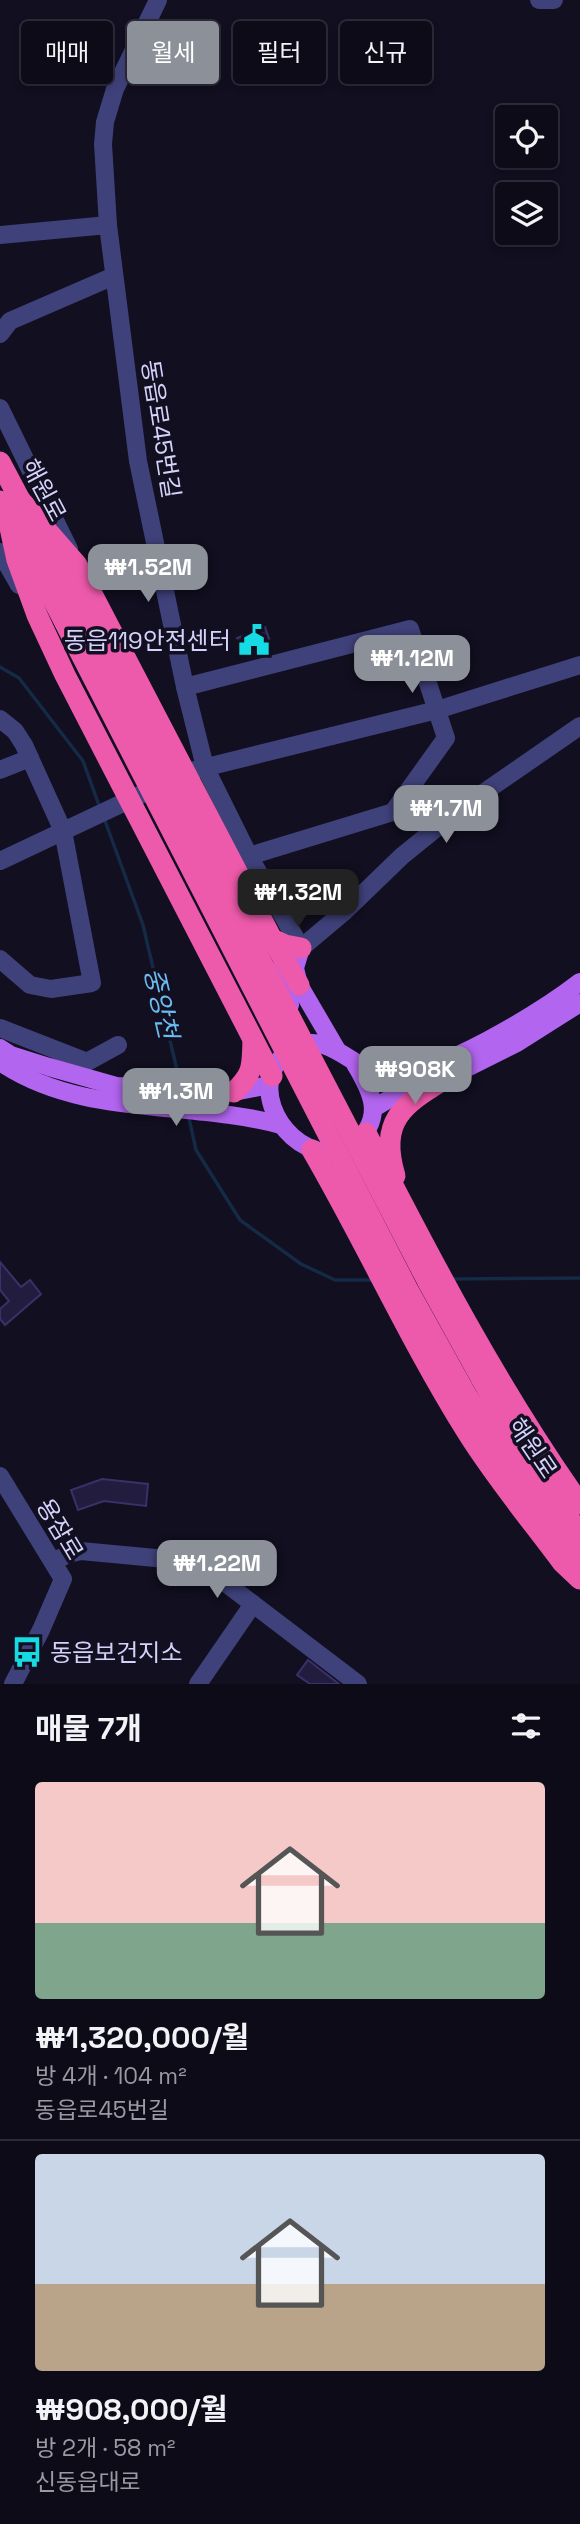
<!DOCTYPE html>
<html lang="ko">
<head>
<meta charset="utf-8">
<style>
  body { margin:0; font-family:"Space Grotesk","Noto Sans KR",sans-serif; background:#161421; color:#f1f3f6; height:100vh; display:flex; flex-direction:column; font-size:26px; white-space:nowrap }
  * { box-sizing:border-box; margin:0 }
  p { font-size:23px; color:#9a9ba2 }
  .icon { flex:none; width:38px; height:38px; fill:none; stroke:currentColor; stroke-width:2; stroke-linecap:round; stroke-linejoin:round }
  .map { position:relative; height:1684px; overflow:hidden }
  .panel { display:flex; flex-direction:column; background:#0d0b18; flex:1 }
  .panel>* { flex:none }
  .banner { position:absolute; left:21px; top:21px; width:539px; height:63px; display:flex; gap:14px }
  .tools { position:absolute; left:495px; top:105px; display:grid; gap:14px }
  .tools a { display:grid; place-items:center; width:63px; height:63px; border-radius:7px; background:#0d0b18; box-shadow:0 4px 10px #0003,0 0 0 2px #2d2b37; font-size:35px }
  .price { position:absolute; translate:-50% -60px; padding:0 16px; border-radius:14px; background:#8c9099; color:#fff; font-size:23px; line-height:46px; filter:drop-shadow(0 2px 4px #0008) }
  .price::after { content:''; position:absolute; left:50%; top:42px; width:21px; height:16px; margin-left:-10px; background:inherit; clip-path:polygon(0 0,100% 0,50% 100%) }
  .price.active { background:#222; color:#fff }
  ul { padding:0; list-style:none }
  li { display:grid; align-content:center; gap:14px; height:371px; padding:0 35px }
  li+li { border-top:2px solid #2d2b37 }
  li span { display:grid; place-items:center; height:217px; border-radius:7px; color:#555 }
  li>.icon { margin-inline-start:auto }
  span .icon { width:126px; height:126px; fill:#fffc; stroke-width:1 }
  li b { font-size:30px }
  h2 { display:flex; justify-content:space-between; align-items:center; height:84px; padding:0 35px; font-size:30px }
  .pill { padding:0 24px; border-radius:7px; background:#0d0b18; box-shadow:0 4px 10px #0003,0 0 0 2px #2d2b37; font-size:24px; line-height:63px }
  .pill.active { background:#8c9099; color:#fff }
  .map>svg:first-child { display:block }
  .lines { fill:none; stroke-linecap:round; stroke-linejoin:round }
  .stream { stroke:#142a45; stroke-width:3.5 }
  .building { fill:#221d3f; stroke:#393168; stroke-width:2 }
  .minor { stroke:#3f417a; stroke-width:18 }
  .major { stroke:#b265ef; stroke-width:18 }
  .highway { stroke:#ee5aab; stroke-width:21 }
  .highway-bridge { stroke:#ee5aab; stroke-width:21 }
  .labels { text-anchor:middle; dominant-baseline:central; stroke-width:7; stroke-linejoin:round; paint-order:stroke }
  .street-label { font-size:24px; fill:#d4d2fa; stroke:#110f20 }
  .poi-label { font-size:24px; fill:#d4d2fa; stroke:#110f20; text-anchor:end }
  .water-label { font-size:26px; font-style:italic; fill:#6bbbf0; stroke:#110f20 }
</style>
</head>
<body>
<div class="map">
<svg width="580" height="1684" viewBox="0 0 580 1684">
  <rect width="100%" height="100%" fill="#110f20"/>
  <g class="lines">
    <!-- stream -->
    <g class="stream">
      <polyline points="0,667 19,678 83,761 100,808"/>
      <polyline points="104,818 143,925 180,1083"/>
      <polyline points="189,1118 196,1150 240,1220 301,1264 335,1280 375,1280"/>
      <polyline points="453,1279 580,1278"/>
    </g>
  </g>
  <!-- building -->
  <g class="building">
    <polygon points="265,627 270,641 243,653 237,638"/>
    <polygon points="0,1262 21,1287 30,1280 41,1294 5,1325 0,1319 0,1309 9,1301 0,1290"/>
    <polygon points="102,1479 148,1484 146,1506 104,1501 78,1510 71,1490"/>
    <polygon points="308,1660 339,1684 310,1684 297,1675"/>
  </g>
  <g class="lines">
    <!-- minor -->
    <g class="minor">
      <polyline points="158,0 115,89 105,122 103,144 108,225 138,461 185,687 205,767 249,856 301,948 345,911 402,856 460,809 580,726"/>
      <polyline points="539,0 554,0"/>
      <polyline points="0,235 108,225"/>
      <polyline points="0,334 10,321 114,276"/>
      <polyline points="0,408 69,549"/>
      <polyline points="0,552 19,585"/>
      <polyline points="185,687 410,629 446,738 393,812 249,856"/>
      <polyline points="0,719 15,731 24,745 63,831 92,983 51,989 30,985 0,959"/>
      <polyline points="0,770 30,758"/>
      <polyline points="195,770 437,710 580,665"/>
      <polyline points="0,861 163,784"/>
      <polyline points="0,1028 87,1062 118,1045"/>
      <polyline points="0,1476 63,1579 41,1630 13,1684"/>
      <polyline points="53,1562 68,1554 81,1551 198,1562 358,1684"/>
      <polyline points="198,1684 253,1604"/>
    </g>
    <!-- major -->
    <g class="major">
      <polyline points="290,1005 282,968 283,960 301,948 295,968 299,985 337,1050"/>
      <polyline points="0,1048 11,1055 49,1067 116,1086 234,1092 269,1085"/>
      <path d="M0,1062C82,1118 189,1100 281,1125"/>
      <path d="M355,1064C372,1092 384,1116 357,1142"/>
      <polyline points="374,1108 408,1088 445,1079 517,1043 580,1003"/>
      <path d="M325,1152C276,1146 244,1073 296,1047C330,1030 356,1074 389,1075C437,1076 541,1012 580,982"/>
    </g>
    <!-- highway -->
    <g class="highway">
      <polyline points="0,462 62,579"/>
      <polyline points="0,501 47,588"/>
      <polyline points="21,501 77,565 272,939 299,985"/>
      <polyline points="7,514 17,560 37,615 65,675 272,1076"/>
      <polyline points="272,939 285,945 301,948"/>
      <path d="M234,1092C254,1073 252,1066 253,1040"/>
      <path d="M366,1133C431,1260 498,1388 580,1504"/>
      <path d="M312,1150C366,1243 410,1341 467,1432C495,1477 530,1519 562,1562L580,1579"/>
      <path d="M395,1176C379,1121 402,1105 445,1079"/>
      <polyline points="468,1398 516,1471 580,1560"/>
      <polyline points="492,1398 530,1463 580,1534"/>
    </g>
    <!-- highway-bridge -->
    <g class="highway-bridge">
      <polyline points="62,579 429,1284 492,1398"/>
      <polyline points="47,588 407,1288 468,1398"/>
    </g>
  </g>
  <!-- icons -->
  <defs>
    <symbol id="civic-bare" viewBox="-9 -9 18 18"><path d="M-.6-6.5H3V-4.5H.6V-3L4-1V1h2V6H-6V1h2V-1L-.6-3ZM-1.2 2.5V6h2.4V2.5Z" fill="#17dbe2" stroke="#110f20" stroke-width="2.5" paint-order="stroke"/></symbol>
    <symbol id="bus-bare" viewBox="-9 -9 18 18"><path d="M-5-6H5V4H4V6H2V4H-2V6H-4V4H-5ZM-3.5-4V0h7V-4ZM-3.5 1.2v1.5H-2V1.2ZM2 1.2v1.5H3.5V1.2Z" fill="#17dbe2" stroke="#110f20" stroke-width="2.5" paint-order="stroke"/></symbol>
  </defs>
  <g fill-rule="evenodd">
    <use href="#civic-bare" x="232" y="618" width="44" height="44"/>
    <use href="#bus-bare" x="5" y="1630" width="44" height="44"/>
  </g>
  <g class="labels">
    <!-- street labels -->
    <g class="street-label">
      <text transform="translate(161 429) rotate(81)">동읍로45번길</text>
      <text transform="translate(44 490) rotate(62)">해원로</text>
      <text transform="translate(533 1448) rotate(56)">해원로</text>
      <text transform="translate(60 1529) rotate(59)">용잠로</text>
    </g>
    <!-- poi labels -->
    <g class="poi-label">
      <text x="231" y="640">동읍119안전센터</text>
      <text x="50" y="1652" text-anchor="start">동읍보건지소</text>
    </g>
    <!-- water labels -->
    <g class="water-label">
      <text transform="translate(161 1003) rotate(77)">중앙천</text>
    </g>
  </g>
</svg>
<div class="tools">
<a><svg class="icon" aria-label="locate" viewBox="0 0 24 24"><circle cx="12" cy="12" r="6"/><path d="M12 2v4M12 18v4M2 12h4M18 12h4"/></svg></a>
<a><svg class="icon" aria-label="layers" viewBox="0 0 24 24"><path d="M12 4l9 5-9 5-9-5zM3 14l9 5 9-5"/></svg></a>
</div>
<b class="price" style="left:148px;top:604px">₩1.52M</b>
<b class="price" style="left:412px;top:695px">₩1.12M</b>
<b class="price" style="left:446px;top:845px">₩1.7M</b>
<b class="price active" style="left:298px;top:929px">₩1.32M</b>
<b class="price" style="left:415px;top:1106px">₩908K</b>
<b class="price" style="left:176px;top:1128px">₩1.3M</b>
<b class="price" style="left:217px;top:1600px">₩1.22M</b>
<div class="banner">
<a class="pill">매매</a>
<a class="pill active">월세</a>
<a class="pill">필터</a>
<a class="pill">신규</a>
</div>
</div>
<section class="panel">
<h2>매물 7개<svg class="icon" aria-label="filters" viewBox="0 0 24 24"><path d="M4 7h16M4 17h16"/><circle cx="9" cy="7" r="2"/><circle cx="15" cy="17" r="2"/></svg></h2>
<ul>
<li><span style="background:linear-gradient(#f6c9c9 65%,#7fa58c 0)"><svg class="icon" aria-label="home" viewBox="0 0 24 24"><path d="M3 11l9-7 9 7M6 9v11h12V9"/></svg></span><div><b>₩1,320,000/월</b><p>방 4개 · 104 m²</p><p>동읍로45번길</p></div></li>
<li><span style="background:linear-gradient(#c9d6e8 60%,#b9a48a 0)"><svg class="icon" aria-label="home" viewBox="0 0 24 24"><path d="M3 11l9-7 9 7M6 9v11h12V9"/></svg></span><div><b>₩908,000/월</b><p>방 2개 · 58 m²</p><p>신동읍대로</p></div></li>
</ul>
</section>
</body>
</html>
